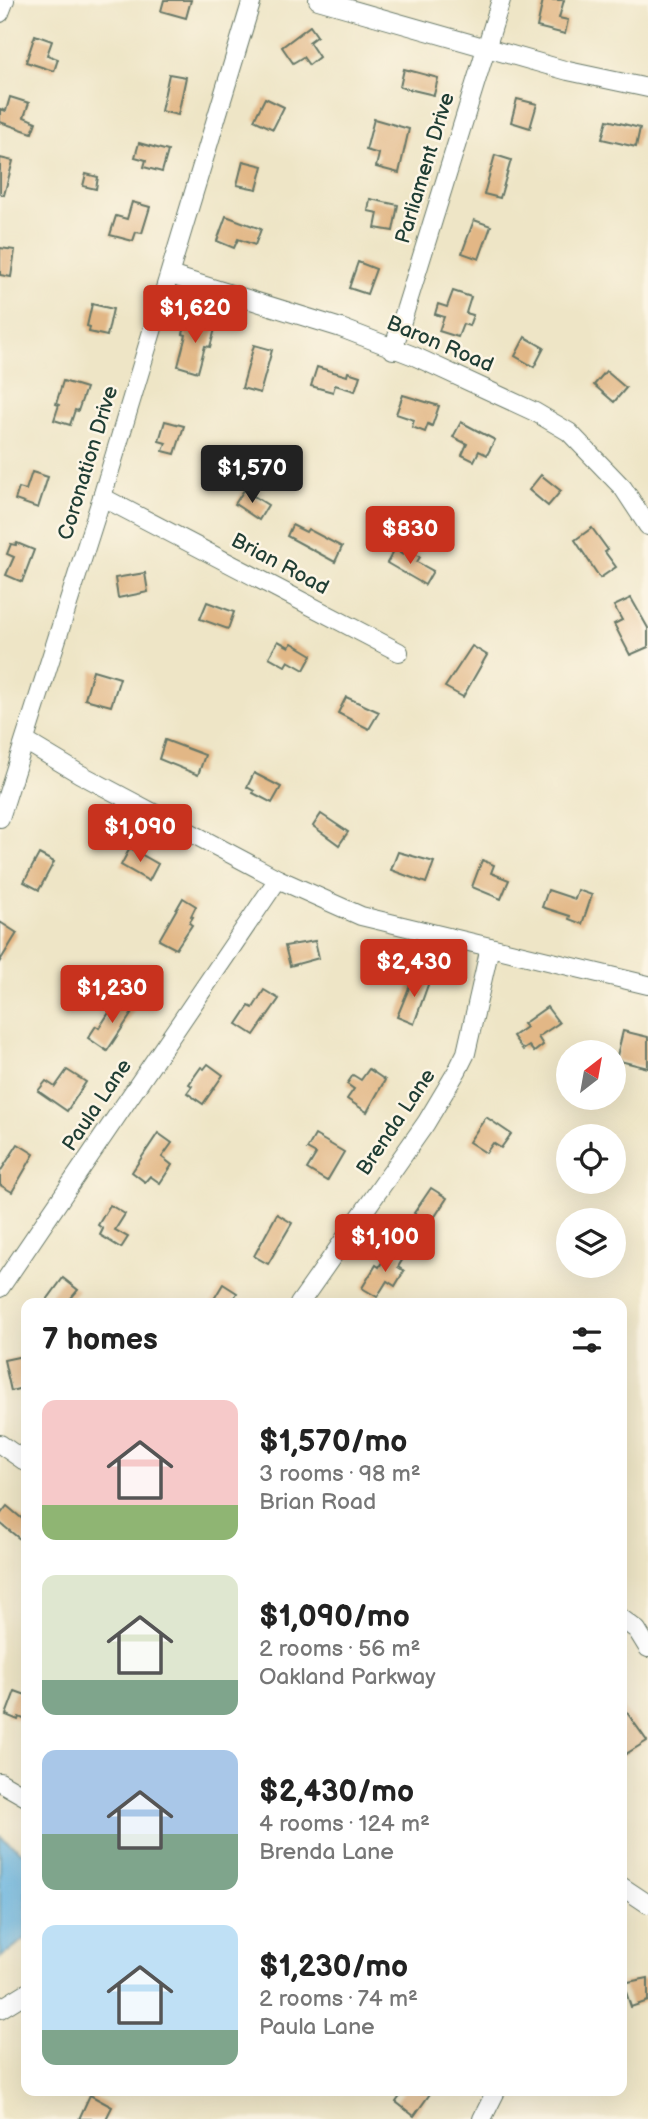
<!DOCTYPE html>
<html lang="en">
<head>
<meta charset="utf-8">
<style>
  body { margin:0; font-family:"Balsamiq Sans",sans-serif; background:#f6f6f6; color:#222; height:100vh; display:flex; flex-direction:column; font-size:26px; white-space:nowrap }
  * { box-sizing:border-box; margin:0 }
  p { font-size:23px; color:#767676 }
  .icon { flex:none; width:38px; height:38px; fill:none; stroke:currentColor; stroke-width:2; stroke-linecap:round; stroke-linejoin:round }
  .map { position:relative; flex:1; overflow:hidden }
  .panel { position:absolute; left:21px; top:1298px; width:606px; height:798px; display:flex; flex-direction:column; background:#fff; border-radius:14px; box-shadow:0 7px 28px #0002 }
  .panel>* { flex:none }
  .needle { width:46px; rotate:31deg }
  .buttons { position:absolute; left:556px; top:1040px; display:grid; gap:14px }
  .buttons a { display:grid; place-items:center; width:70px; height:70px; border-radius:50%; background:#fff; box-shadow:0 7px 28px #0002; font-size:35px }
  .price { position:absolute; translate:-50% -60px; padding:0 16px; border-radius:7px; background:#c8321e; color:#fff; font-size:23px; line-height:46px; filter:drop-shadow(0 2px 4px #0008) }
  .price::after { content:''; position:absolute; left:50%; top:42px; width:21px; height:16px; margin-left:-10px; background:inherit; clip-path:polygon(0 0,100% 0,50% 100%) }
  .price.active { background:#222; color:#fff }
  ul { padding:0; list-style:none }
  li { display:flex; align-items:center; gap:21px; height:175px; padding:0 21px }
  li span { display:grid; place-items:center; flex:none; width:196px; height:140px; border-radius:14px; color:#555 }
  li>.icon { margin-inline-start:auto }
  span .icon { width:84px; height:84px; fill:#fffc; stroke-width:1 }
  li b { font-size:30px }
  h2 { display:flex; justify-content:space-between; align-items:center; height:84px; padding:0 21px; font-size:30px }
  .map>svg:first-child { display:block }
  .water { fill:#68b6e2; stroke:#447a8b; stroke-width:2 }
  .building { fill:#e2b786 }
  .lines { fill:none; stroke-linecap:round; stroke-linejoin:round }
  .street-casing { stroke:#677867; stroke-width:20 }
  .street { stroke:#fff; stroke-width:18 }
  .labels { text-anchor:middle; dominant-baseline:central; stroke-width:5; stroke-linejoin:round; paint-order:stroke }
  .street-label { font-size:21px; fill:#1f3d34; stroke:#fcf5e5 }
</style>
</head>
<body>
<div class="map">
<svg width="648" height="2119" viewBox="0 0 648 2119">
  <rect width="100%" height="100%" fill="#fcf5e5"/>
  <filter id="ink" filterUnits="userSpaceOnUse"><feTurbulence type="fractalNoise" baseFrequency=".0143" numOctaves="2"/><feDisplacementMap in="SourceGraphic" scale="14" xChannelSelector="R" yChannelSelector="G"/><feConvolveMatrix kernelMatrix="1 2 1 2 8 2 1 2 1" color-interpolation-filters="sRGB"/></filter>
  <filter id="wash" filterUnits="userSpaceOnUse"><feTurbulence type="fractalNoise" baseFrequency=".00686" numOctaves="4" result="noise"/><feDisplacementMap in="SourceGraphic" scale="28" xChannelSelector="R" yChannelSelector="G"/><feGaussianBlur stdDeviation="1.57" result="paint"/><feColorMatrix in="noise" values="0 0 0 0 0 0 0 0 0 0 0 0 0 0 0 0 0 1.4 0 .05"/><feComposite in="paint" operator="in"/></filter>
  <g filter="url(#wash)">
    <rect width="100%" height="100%" fill="#eee5c6"/>
    <!-- water -->
    <polygon class="water" points="0,1836 26,1855 26,1938 0,1958"/>
    <g id="blocks">
      <!-- building -->
      <g class="building">
        <polygon points="164,0 191,0 186,18 161,11"/>
        <polygon points="543,0 564,0 559,18 568,20 565,34 537,27"/>
        <polygon points="310,26 317,36 309,42 319,57 309,65 303,57 293,63 282,47"/>
        <polygon points="35,35 52,41 47,55 58,59 54,71 26,62"/>
        <polygon points="404,69 438,78 434,95 400,87"/>
        <polygon points="169,74 186,77 178,115 161,111"/>
        <polygon points="10,97 29,103 24,117 36,122 32,133 0,122 0,109 6,111"/>
        <polygon points="265,98 284,107 273,129 254,120"/>
        <polygon points="517,99 537,104 530,128 511,122"/>
        <polygon points="374,119 409,129 399,173 376,167 379,154 366,150"/>
        <polygon points="607,120 640,128 636,147 602,139"/>
        <polygon points="139,143 168,151 162,172 144,167 146,160 135,157"/>
        <polygon points="495,155 511,160 500,198 484,194"/>
        <polygon points="0,158 13,161 4,195 0,194"/>
        <polygon points="243,161 263,166 257,189 237,185"/>
        <polygon points="86,174 98,177 96,189 83,186"/>
        <polygon points="370,199 398,205 393,231 375,228 378,213 368,211"/>
        <polygon points="132,202 150,207 142,233 136,232 133,241 110,235 116,216 127,219"/>
        <polygon points="226,216 261,229 255,245 238,239 234,248 217,241"/>
        <polygon points="474,220 491,226 479,259 462,253"/>
        <polygon points="0,248 15,250 11,277 0,275"/>
        <polygon points="358,262 376,269 367,294 349,288"/>
        <polygon points="453,291 471,297 466,313 473,315 469,326 463,324 458,337 439,331 444,317 435,314 438,304 447,307"/>
        <polygon points="92,304 113,309 107,336 89,332 90,327 87,326"/>
        <polygon points="192,322 215,329 210,347 205,346 198,372 178,366 186,335 183,334 186,323 191,324"/>
        <polygon points="525,337 544,348 534,367 515,356"/>
        <polygon points="254,345 272,350 260,393 242,388"/>
        <polygon points="317,367 347,376 348,372 360,376 355,391 335,385 333,392 311,386"/>
        <polygon points="606,371 626,388 614,402 594,385"/>
        <polygon points="63,381 86,388 78,411 75,410 70,425 54,420 59,405 56,404"/>
        <polygon points="403,395 439,406 432,426 428,424 425,432 412,427 414,420 396,414"/>
        <polygon points="165,421 184,426 175,454 163,451 166,443 159,441"/>
        <polygon points="461,422 495,440 487,455 479,451 474,461 462,455 467,444 453,437"/>
        <polygon points="32,472 48,477 38,508 15,500 19,488 26,490"/>
        <polygon points="541,475 561,491 548,506 529,490"/>
        <polygon points="244,490 268,505 259,520 235,504"/>
        <polygon points="292,525 306,532 308,529 342,547 335,562 287,536"/>
        <polygon points="592,528 608,550 605,552 616,567 600,578 575,540"/>
        <polygon points="17,543 34,550 22,582 6,575 14,557 7,554 11,544 16,545"/>
        <polygon points="405,548 420,557 417,562 433,571 425,585 387,563 395,549 403,554"/>
        <polygon points="145,573 148,592 118,598 115,578"/>
        <polygon points="631,598 648,628 648,647 630,655 614,624 622,620 614,606"/>
        <polygon points="207,602 234,612 228,629 200,619"/>
        <polygon points="278,641 289,647 292,643 312,655 304,670 288,661 285,666 269,657"/>
        <polygon points="472,646 487,655 463,697 445,687"/>
        <polygon points="93,670 120,678 111,706 85,699"/>
        <polygon points="346,697 379,712 369,729 338,713"/>
        <polygon points="165,740 205,755 198,775 159,759"/>
        <polygon points="254,773 281,787 272,803 253,793 254,791 247,787"/>
        <polygon points="321,814 348,832 339,845 313,826"/>
        <polygon points="130,848 158,864 149,881 121,865"/>
        <polygon points="398,852 434,862 426,883 391,870"/>
        <polygon points="39,854 54,862 39,890 24,882"/>
        <polygon points="482,860 494,865 491,873 509,880 501,899 472,887"/>
        <polygon points="548,890 575,899 578,890 592,895 582,924 569,919 570,916 542,907"/>
        <polygon points="183,898 196,906 191,916 193,917 189,923 192,925 176,949 159,940"/>
        <polygon points="0,922 17,933 0,961"/>
        <polygon points="315,941 319,958 290,966 285,946"/>
        <polygon points="415,973 430,979 414,1024 397,1017"/>
        <polygon points="264,990 279,999 254,1035 237,1024 249,1006 253,1008"/>
        <polygon points="118,999 134,1010 107,1051 88,1038 96,1026 99,1028"/>
        <polygon points="547,1007 559,1023 538,1037 543,1045 534,1052 529,1046 523,1050 513,1036 526,1027 523,1024"/>
        <polygon points="623,1031 648,1037 648,1068 616,1060"/>
        <polygon points="208,1064 223,1075 203,1104 187,1093 192,1086 189,1084 201,1067 204,1069"/>
        <polygon points="369,1069 385,1080 367,1112 347,1099 354,1089 347,1084 353,1075 361,1080"/>
        <polygon points="67,1070 86,1082 67,1111 38,1091 46,1081 55,1087"/>
        <polygon points="486,1117 511,1134 501,1148 493,1143 486,1153 469,1142"/>
        <polygon points="158,1133 172,1143 162,1157 172,1165 160,1183 150,1176 145,1182 132,1172"/>
        <polygon points="315,1135 344,1152 327,1181 307,1169 316,1154 307,1149"/>
        <polygon points="18,1144 34,1154 12,1192 0,1185 0,1172"/>
        <polygon points="431,1188 447,1198 430,1224 414,1213"/>
        <polygon points="110,1205 125,1214 115,1230 128,1237 121,1248 100,1235 103,1229 98,1225"/>
        <polygon points="277,1214 292,1223 268,1264 254,1256"/>
        <polygon points="390,1249 404,1257 398,1267 404,1271 395,1286 387,1281 377,1297 362,1288 376,1265 379,1267"/>
        <polygon points="63,1278 78,1290 66,1304 44,1304"/>
        <polygon points="223,1284 237,1293 230,1304 211,1304"/>
        <polygon points="23,1356 26,1371 26,1387 11,1391 4,1360"/>
        <polygon points="7,1506 26,1522 26,1544 0,1523 0,1515"/>
        <polygon points="15,1691 26,1695 26,1720 19,1717 18,1720 6,1715"/>
        <polygon points="621,1704 647,1741 621,1757"/>
        <polygon points="648,1978 648,2001 631,2007 623,1983"/>
        <polygon points="404,2091 432,2091 414,2116 396,2102"/>
        <polygon points="90,2095 112,2107 106,2119 79,2119"/>
      </g>
    </g>
  </g>
  <g filter="url(#ink)">
    <use href="#blocks" fill-opacity="0" stroke="#677867" stroke-width="2"/>
    <g class="lines">
      <defs>
        <g id="street">
          <polyline points="318,0 568,71 648,88"/>
          <polyline points="0,13 5,0"/>
          <polyline points="170,275 341,328 414,356 535,412 569,432 623,488 648,526"/>
          <polyline points="393,350 501,0"/>
          <polyline points="102,497 399,652"/>
          <polyline points="25,741 80,774 278,879 361,916 648,985"/>
          <polyline points="0,818 102,497 252,0"/>
          <polyline points="0,1288 278,879"/>
          <polyline points="299,1304 426,1123 457,1071 466,1053 490,947"/>
          <polyline points="0,1444 26,1462"/>
          <polyline points="621,1618 637,1630 648,1648"/>
          <polyline points="0,1782 26,1797"/>
          <polyline points="621,1886 648,1904"/>
          <polyline points="0,2009 26,1993"/>
          <polyline points="482,2119 496,2091"/>
        </g>
      </defs>
      <!-- street casing -->
      <use href="#street" class="street-casing"/>
      <!-- street -->
      <use href="#street" class="street"/>
    </g>
  </g>
  <g class="labels">
    <!-- street labels -->
    <g class="street-label">
      <text transform="translate(425 168) rotate(-73)">Parliament Drive</text>
      <text transform="translate(440 344) rotate(23)">Baron Road</text>
      <text transform="translate(88 463) rotate(-73)">Coronation Drive</text>
      <text transform="translate(280 564) rotate(28)">Brian Road</text>
      <text transform="translate(97 1105) rotate(-56)">Paula Lane</text>
      <text transform="translate(396 1122) rotate(-56)">Brenda Lane</text>
    </g>
  </g>
</svg>
<div class="buttons">
<a><svg class="needle" viewBox="-14 -14 28 28"><path d="M0-13l5 13h-10z" fill="#e53935"/><path d="M0 13l5-13h-10z" fill="#767676"/></svg></a>
<a><svg class="icon" aria-label="locate" viewBox="0 0 24 24"><circle cx="12" cy="12" r="6"/><path d="M12 2v4M12 18v4M2 12h4M18 12h4"/></svg></a>
<a><svg class="icon" aria-label="layers" viewBox="0 0 24 24"><path d="M12 4l9 5-9 5-9-5zM3 14l9 5 9-5"/></svg></a>
</div>
<b class="price" style="left:195px;top:345px">$1,620</b>
<b class="price active" style="left:252px;top:505px">$1,570</b>
<b class="price" style="left:410px;top:566px">$830</b>
<b class="price" style="left:140px;top:864px">$1,090</b>
<b class="price" style="left:414px;top:999px">$2,430</b>
<b class="price" style="left:112px;top:1025px">$1,230</b>
<b class="price" style="left:385px;top:1274px">$1,100</b>
<section class="panel">
<h2>7 homes<svg class="icon" aria-label="filters" viewBox="0 0 24 24"><path d="M4 7h16M4 17h16"/><circle cx="9" cy="7" r="2"/><circle cx="15" cy="17" r="2"/></svg></h2>
<ul>
<li><span style="background:linear-gradient(#f6c9c9 75%,#8fb573 0)"><svg class="icon" aria-label="home" viewBox="0 0 24 24"><path d="M3 11l9-7 9 7M6 9v11h12V9"/></svg></span><div><b>$1,570/mo</b><p>3 rooms · 98 m²</p><p>Brian Road</p></div></li>
<li><span style="background:linear-gradient(#dfe7d0 75%,#7fa58c 0)"><svg class="icon" aria-label="home" viewBox="0 0 24 24"><path d="M3 11l9-7 9 7M6 9v11h12V9"/></svg></span><div><b>$1,090/mo</b><p>2 rooms · 56 m²</p><p>Oakland Parkway</p></div></li>
<li><span style="background:linear-gradient(#a9c7e8 60%,#7fa58c 0)"><svg class="icon" aria-label="home" viewBox="0 0 24 24"><path d="M3 11l9-7 9 7M6 9v11h12V9"/></svg></span><div><b>$2,430/mo</b><p>4 rooms · 124 m²</p><p>Brenda Lane</p></div></li>
<li><span style="background:linear-gradient(#bfe0f5 75%,#7fa58c 0)"><svg class="icon" aria-label="home" viewBox="0 0 24 24"><path d="M3 11l9-7 9 7M6 9v11h12V9"/></svg></span><div><b>$1,230/mo</b><p>2 rooms · 74 m²</p><p>Paula Lane</p></div></li>
</ul>
</section>
</div>
</body>
</html>
